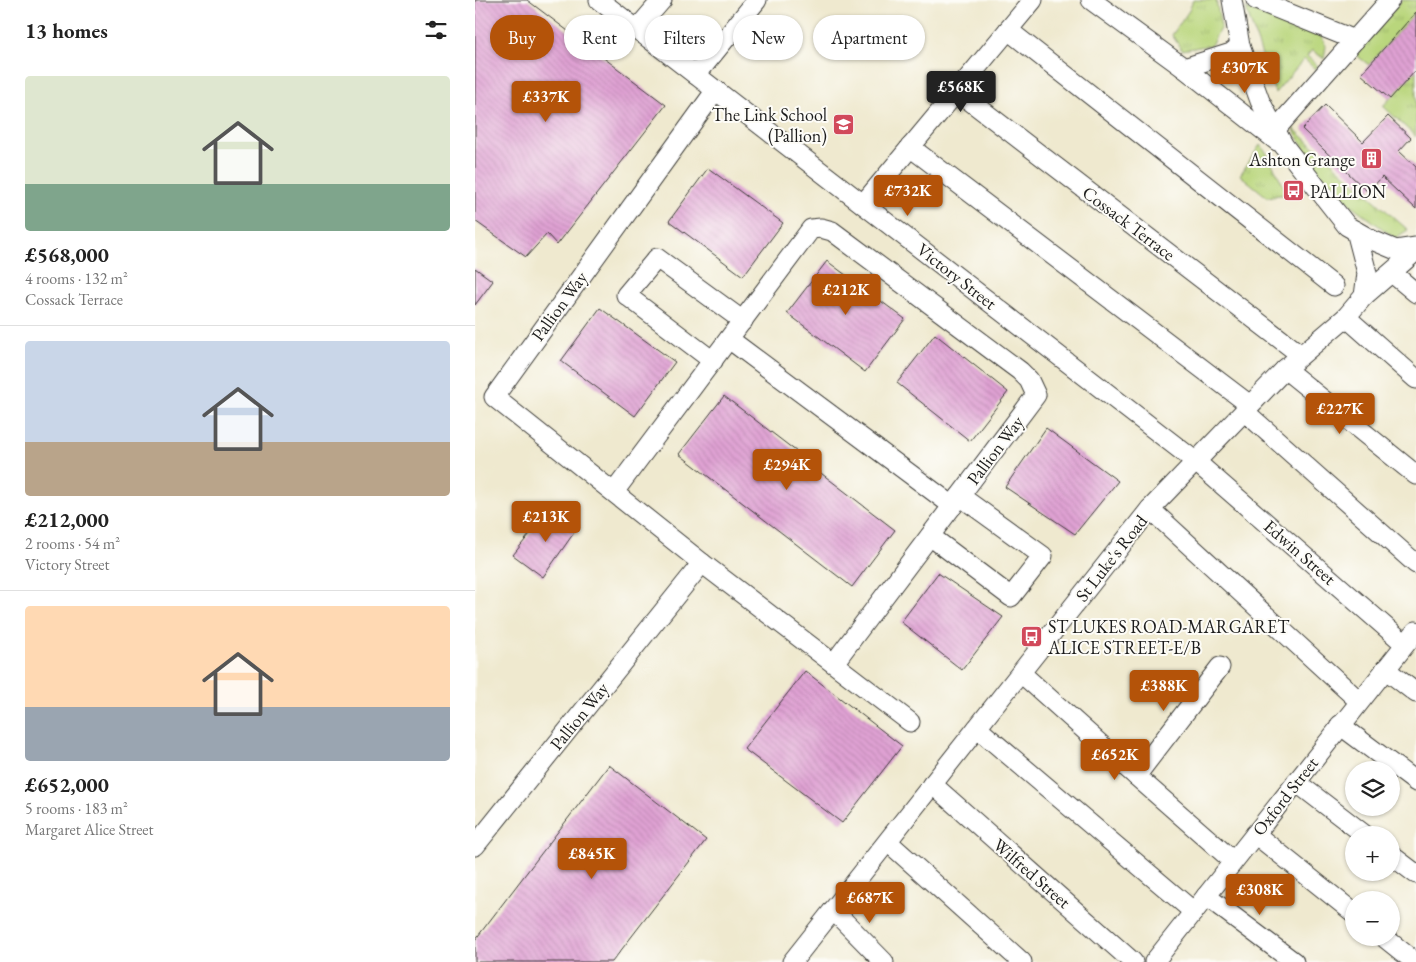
<!DOCTYPE html>
<html lang="en">
<head>
<meta charset="utf-8">
<style>
  body { margin:0; font-family:"EB Garamond",serif; background:#f2f2f2; color:#222; height:100vh; display:flex; flex-direction:column; font-size:19px; white-space:nowrap }
  * { box-sizing:border-box; margin:0 }
  p { font-size:16px; color:#767676 }
  .icon { flex:none; width:28px; height:28px; fill:none; stroke:currentColor; stroke-width:2; stroke-linecap:round; stroke-linejoin:round }
  .map { position:relative; flex:1; overflow:hidden }
  .drawer { display:flex; flex-direction:column; background:#fff; width:475px }
  .drawer>* { flex:none }
  .hud { position:absolute; left:15px; top:15px; width:475px; height:45px; display:flex; gap:10px }
  .buttons { position:absolute; left:870px; top:761px; display:grid; gap:10px }
  .buttons a { display:grid; place-items:center; width:55px; height:55px; border-radius:50%; background:#fff; box-shadow:0 1px 4px #0004; font-size:25px }
  .price { position:absolute; translate:-50% -42px; padding:0 11px; border-radius:5px; background:#b45309; color:#fff; font-size:16px; line-height:32px; filter:drop-shadow(0 1px 2px #0008) }
  .price::after { content:''; position:absolute; left:50%; top:30px; width:15px; height:11px; margin-left:-8px; background:inherit; clip-path:polygon(0 0,100% 0,50% 100%) }
  .price.on { background:#222; color:#fff }
  ul { padding:0; list-style:none }
  li { display:grid; align-content:center; gap:10px; height:265px; padding:0 25px }
  li+li { border-top:1px solid #e0e0e0 }
  li span { display:grid; place-items:center; height:155px; border-radius:5px; color:#555 }
  li>.icon { margin-inline-start:auto }
  span .icon { width:90px; height:90px; fill:#fffc; stroke-width:1 }
  li b { font-size:21px }
  h2 { display:flex; justify-content:space-between; align-items:center; height:60px; padding:0 25px; font-size:21px }
  .tag { padding:0 18px; border-radius:22px; background:#fff; box-shadow:0 1px 4px #0004; font-size:18px; line-height:45px }
  .tag.on { background:#b45309; color:#fff }
  main { display:flex; flex:1; min-height:0 }
  .map>svg:first-child { display:block }
  .grass { fill:url(#grass-tufts); stroke:#6a794c }
  .building { fill:url(#building-back-hatch) }
  .lines { fill:none; stroke-linecap:round; stroke-linejoin:round }
  .minor-casing { stroke:#3c3b37; stroke-width:21 }
  .minor { stroke:#fff; stroke-width:19 }
  .labels { text-anchor:middle; dominant-baseline:central; stroke-width:4; stroke-linejoin:round; paint-order:stroke }
  .poi-label { font-size:18px; fill:#1c1c1c; stroke:#fdfcf7; text-anchor:end }
  .street-label { font-size:18px; fill:#1c1c1c; stroke:#fdfcf7 }
</style>
</head>
<body>
<main>
<section class="drawer">
<h2>13 homes<svg class="icon" aria-label="filters" viewBox="0 0 24 24"><path d="M4 7h16M4 17h16"/><circle cx="9" cy="7" r="2"/><circle cx="15" cy="17" r="2"/></svg></h2>
<ul>
<li><span style="background:linear-gradient(#dfe7d0 70%,#7fa58c 0)"><svg class="icon" aria-label="home" viewBox="0 0 24 24"><path d="M3 11l9-7 9 7M6 9v11h12V9"/></svg></span><div><b>£568,000</b><p>4 rooms · 132 m²</p><p>Cossack Terrace</p></div></li>
<li><span style="background:linear-gradient(#c9d6e8 65%,#b9a48a 0)"><svg class="icon" aria-label="home" viewBox="0 0 24 24"><path d="M3 11l9-7 9 7M6 9v11h12V9"/></svg></span><div><b>£212,000</b><p>2 rooms · 54 m²</p><p>Victory Street</p></div></li>
<li><span style="background:linear-gradient(#ffd9b3 65%,#9aa5b1 0)"><svg class="icon" aria-label="home" viewBox="0 0 24 24"><path d="M3 11l9-7 9 7M6 9v11h12V9"/></svg></span><div><b>£652,000</b><p>5 rooms · 183 m²</p><p>Margaret Alice Street</p></div></li>
</ul>
</section>
<div class="map">
<svg width="941" height="962" viewBox="0 0 941 962">
  <defs>
    <pattern id="grass-tufts" width="24" height="20" patternUnits="userSpaceOnUse" patternTransform="scale(1.25)"><rect width="24" height="20" fill="#b9d67c"/><path d="M3 7l-1-3M5 7V3M7 7l1-3M15 17l-1-3M17 17v-4M19 17l1-3" fill="none" stroke="#9eb76b"/></pattern>
    <pattern id="building-back-hatch" width="6" height="6" patternUnits="userSpaceOnUse" patternTransform="scale(1.25)"><rect width="6" height="6" fill="#dfa1d3"/><path d="M-1 5l2 2M0 0l6 6M5-1l2 2" fill="none" stroke="#bf8ab5"/></pattern>
  </defs>
  <rect width="100%" height="100%" fill="#fdfcf7"/>
  <filter id="ink" filterUnits="userSpaceOnUse"><feTurbulence type="fractalNoise" baseFrequency=".02" numOctaves="2"/><feDisplacementMap in="SourceGraphic" scale="10" xChannelSelector="R" yChannelSelector="G"/><feConvolveMatrix kernelMatrix="1 2 1 2 8 2 1 2 1" color-interpolation-filters="sRGB"/></filter>
  <filter id="wash" filterUnits="userSpaceOnUse"><feTurbulence type="fractalNoise" baseFrequency=".0096" numOctaves="4" result="noise"/><feDisplacementMap in="SourceGraphic" scale="20" xChannelSelector="R" yChannelSelector="G"/><feGaussianBlur stdDeviation="1.12" result="paint"/><feColorMatrix in="noise" values="0 0 0 0 0 0 0 0 0 0 0 0 0 0 0 0 0 1.4 0 .05"/><feComposite in="paint" operator="in"/></filter>
  <g filter="url(#wash)">
    <rect width="100%" height="100%" fill="#efe9cf"/>
    <!-- grass -->
    <g class="grass">
      <polygon points="718,0 741,0 746,27 736,45 707,50 697,35 713,12"/>
      <polygon points="927,0 941,0 941,12 894,65 881,55"/>
      <polygon points="771,9 845,34 851,46 849,59 837,50 832,56 843,66 840,69 829,59 800,93"/>
      <polygon points="941,70 941,137 908,106"/>
      <polygon points="818,128 933,230 920,238 876,205 837,164"/>
      <polygon points="785,145 791,152 813,194 792,197 765,175"/>
    </g>
    <g id="blocks">
      <!-- building -->
      <g class="building">
        <polygon points="0,0 52,0 191,105 82,245 72,234 51,257 0,221"/>
        <polygon points="941,12 941,70 915,99 886,74"/>
        <polygon points="850,105 888,142 913,116 936,138 924,151 941,167 941,209 907,177 893,192 827,129"/>
        <polygon points="233,168 308,223 268,276 194,221"/>
        <polygon points="352,261 430,319 390,372 312,313"/>
        <polygon points="0,268 18,281 0,305"/>
        <polygon points="125,308 200,362 160,416 86,361"/>
        <polygon points="460,334 533,392 495,441 422,383"/>
        <polygon points="249,396 326,455 325,457 420,530 377,587 204,454"/>
        <polygon points="571,428 643,481 600,534 530,487"/>
        <polygon points="75,509 103,527 68,577 38,555"/>
        <polygon points="463,573 528,617 487,670 426,622"/>
        <polygon points="330,671 427,746 367,823 269,749"/>
        <polygon points="134,765 231,840 137,962 0,962 0,940"/>
      </g>
    </g>
  </g>
  <g filter="url(#ink)">
    <use href="#blocks" fill-opacity="0" stroke="#3c3b37" stroke-width="1"/>
    <g class="lines">
      <defs>
        <g id="minor">
          <polyline points="124,0 720,461 930,644"/>
          <polyline points="616,0 709,68 802,141"/>
          <polyline points="757,0 765,46 785,101 809,146 872,226 897,240 921,250 941,247"/>
          <polyline points="781,0 880,40"/>
          <polyline points="162,29 187,0"/>
          <polyline points="533,30 859,286"/>
          <polyline points="709,68 756,53 765,46"/>
          <polyline points="221,75 282,0"/>
          <polyline points="241,90 19,397 227,563 435,722"/>
          <polyline points="482,91 826,355"/>
          <polyline points="800,130 915,0"/>
          <polyline points="435,147 775,405"/>
          <polyline points="388,204 558,0"/>
          <polyline points="881,231 892,273 889,296"/>
          <polyline points="917,273 941,293"/>
          <polyline points="871,317 941,379"/>
          <polyline points="254,339 478,506"/>
          <polyline points="238,361 151,295 182,258 268,321"/>
          <polyline points="810,369 941,475"/>
          <polyline points="769,411 941,564"/>
          <polyline points="139,492 336,229 346,228 357,231 545,371 554,380 561,395 359,663"/>
          <polyline points="675,509 884,701"/>
          <polyline points="455,536 536,597 568,556 485,496"/>
          <polyline points="910,669 941,693"/>
          <polyline points="546,673 661,776 758,861"/>
          <polyline points="865,725 941,782"/>
          <polyline points="502,728 719,912"/>
          <polyline points="661,776 745,667"/>
          <polyline points="821,782 890,835"/>
          <polyline points="457,784 658,962"/>
          <polyline points="780,834 879,913"/>
          <polyline points="413,842 547,962"/>
          <polyline points="0,846 227,563"/>
          <polyline points="916,855 941,874"/>
          <polyline points="731,896 819,962"/>
          <polyline points="358,910 409,962"/>
          <polyline points="910,938 940,962"/>
          <polyline points="317,962 675,509 810,369 871,317 889,296 941,251"/>
          <polyline points="679,962 941,631"/>
        </g>
      </defs>
      <!-- minor casing -->
      <use href="#minor" class="minor-casing"/>
      <!-- minor -->
      <use href="#minor" class="minor"/>
    </g>
  </g>
  <!-- icons -->
  <defs>
    <symbol id="school-square" viewBox="-11 -11 22 22"><rect x="-9" y="-9" width="18" height="18" rx="4" fill="#d1495b" stroke="#fdfcf7"/><path d="M0-5L7-2L0 1L-7-2ZM-4 1L0 2.5L4 1V4Q0 6-4 4Z" fill="#fff"/></symbol>
    <symbol id="building-square" viewBox="-11 -11 22 22"><rect x="-9" y="-9" width="18" height="18" rx="4" fill="#d1495b" stroke="#fdfcf7"/><path d="M-4-6H4V6H1V3H-1V6H-4ZM-2.5-4.3h1.7v1.8h-1.7ZM.8-4.3h1.7v1.8H.8ZM-2.5-1h1.7V.8h-1.7ZM.8-1h1.7V.8H.8Z" fill="#fff"/></symbol>
    <symbol id="bus-square" viewBox="-11 -11 22 22"><rect x="-9" y="-9" width="18" height="18" rx="4" fill="#d1495b" stroke="#fdfcf7"/><path d="M-5-6H5V4H4V6H2V4H-2V6H-4V4H-5ZM-3.5-4V0h7V-4ZM-3.5 1.2v1.5H-2V1.2ZM2 1.2v1.5H3.5V1.2Z" fill="#fff"/></symbol>
  </defs>
  <g fill-rule="evenodd">
    <use href="#school-square" x="356" y="112" width="25" height="25"/>
    <use href="#building-square" x="884" y="146" width="25" height="25"/>
    <use href="#bus-square" x="806" y="178" width="25" height="25"/>
    <use href="#bus-square" x="544" y="624" width="25" height="25"/>
  </g>
  <g class="labels">
    <!-- poi labels -->
    <g class="poi-label">
      <text x="352" y="114">The Link School<tspan x="352" dy="21">(Pallion)</tspan></text>
      <text x="880" y="159">Ashton Grange</text>
      <text x="835" y="191" text-anchor="start">PALLION</text>
      <text x="573" y="626" text-anchor="start">ST LUKES ROAD-MARGARET<tspan x="573" dy="21">ALICE STREET-E/B</tspan></text>
    </g>
    <!-- street labels -->
    <g class="street-label">
      <text transform="translate(654 223) rotate(37)">Cossack Terrace</text>
      <text transform="translate(482 276) rotate(38)">Victory Street</text>
      <text transform="translate(84 306) rotate(-54)">Pallion Way</text>
      <text transform="translate(520 450) rotate(-53)">Pallion Way</text>
      <text transform="translate(825 552) rotate(41)">Edwin Street</text>
      <text transform="translate(636 558) rotate(-52)">St Luke's Road</text>
      <text transform="translate(104 716) rotate(-51)">Pallion Way</text>
      <text transform="translate(810 796) rotate(-52)">Oxford Street</text>
      <text transform="translate(557 873) rotate(41)">Wilfred Street</text>
    </g>
  </g>
</svg>
<div class="buttons">
<a><svg class="icon" aria-label="layers" viewBox="0 0 24 24"><path d="M12 4l9 5-9 5-9-5zM3 14l9 5 9-5"/></svg></a>
<a>+</a>
<a>−</a>
</div>
<b class="price" style="left:770px;top:94px">£307K</b>
<b class="price on" style="left:486px;top:113px">£568K</b>
<b class="price" style="left:71px;top:123px">£337K</b>
<b class="price" style="left:433px;top:217px">£732K</b>
<b class="price" style="left:371px;top:316px">£212K</b>
<b class="price" style="left:865px;top:435px">£227K</b>
<b class="price" style="left:312px;top:491px">£294K</b>
<b class="price" style="left:71px;top:543px">£213K</b>
<b class="price" style="left:689px;top:712px">£388K</b>
<b class="price" style="left:640px;top:781px">£652K</b>
<b class="price" style="left:117px;top:880px">£845K</b>
<b class="price" style="left:785px;top:916px">£308K</b>
<b class="price" style="left:395px;top:924px">£687K</b>
<div class="hud">
<a class="tag on">Buy</a>
<a class="tag">Rent</a>
<a class="tag">Filters</a>
<a class="tag">New</a>
<a class="tag">Apartment</a>
</div>
</div>
</main>
</body>
</html>
